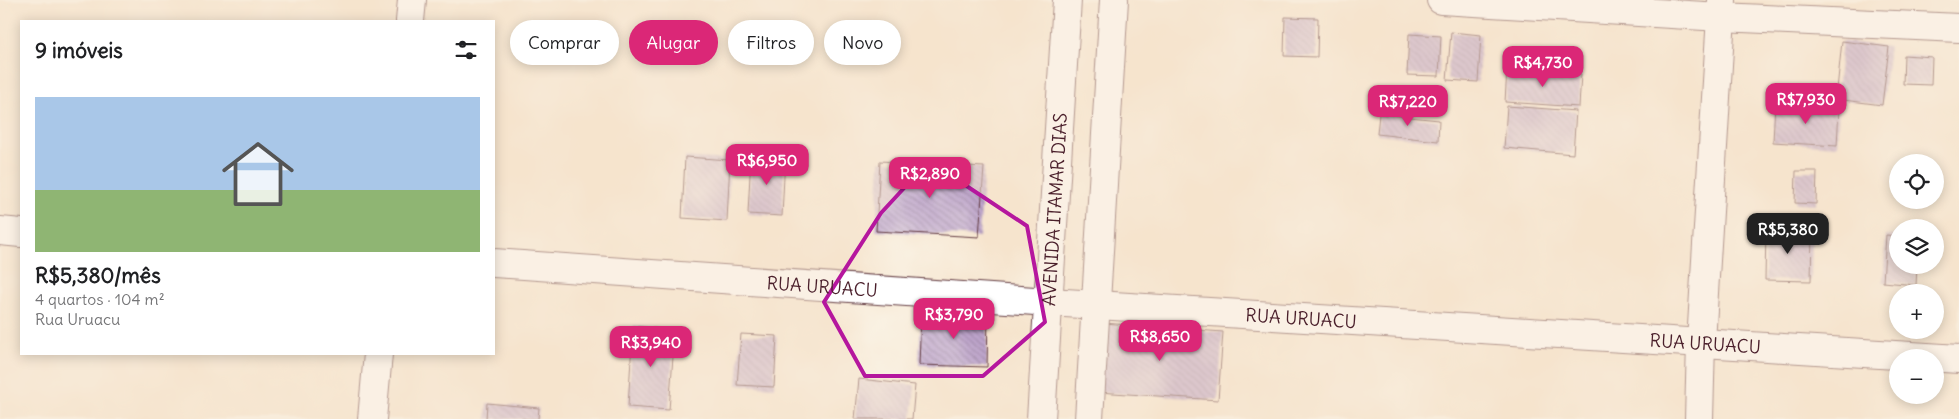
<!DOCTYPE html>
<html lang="pt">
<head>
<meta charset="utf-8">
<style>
  body { margin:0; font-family:Delius,sans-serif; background:#f6f6f6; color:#202124; height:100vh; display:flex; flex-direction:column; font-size:19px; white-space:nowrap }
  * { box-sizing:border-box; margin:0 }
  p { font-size:16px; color:#757577 }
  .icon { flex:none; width:28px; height:28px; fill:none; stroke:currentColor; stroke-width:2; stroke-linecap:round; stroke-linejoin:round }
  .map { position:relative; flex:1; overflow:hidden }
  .details { position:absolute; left:20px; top:20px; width:475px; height:335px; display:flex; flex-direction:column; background:#fff; border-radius:0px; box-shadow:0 2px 12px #0003 }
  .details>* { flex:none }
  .hud { position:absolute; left:510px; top:20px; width:475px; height:45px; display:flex; gap:10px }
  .buttons { position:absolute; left:1889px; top:154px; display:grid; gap:10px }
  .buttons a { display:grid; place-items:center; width:55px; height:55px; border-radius:50%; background:#fff; box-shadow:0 2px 12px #0003; font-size:25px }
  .price { position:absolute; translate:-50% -42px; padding:0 11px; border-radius:10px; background:#db2777; color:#fff; font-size:16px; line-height:32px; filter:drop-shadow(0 1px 2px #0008) }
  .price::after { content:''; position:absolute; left:50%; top:30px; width:15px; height:11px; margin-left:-8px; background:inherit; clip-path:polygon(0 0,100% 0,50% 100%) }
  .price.on { background:#222; color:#fff }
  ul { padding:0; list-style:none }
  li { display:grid; align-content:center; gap:10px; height:265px; padding:0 15px }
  li span { display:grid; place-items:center; height:155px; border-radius:0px; color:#555 }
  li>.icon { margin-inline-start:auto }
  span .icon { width:90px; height:90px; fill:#fffc; stroke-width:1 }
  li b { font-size:21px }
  h2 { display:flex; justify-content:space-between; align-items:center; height:60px; padding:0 15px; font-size:21px }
  .chip { padding:0 18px; border-radius:22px; background:#fff; box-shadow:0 2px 12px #0003; font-size:18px; line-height:45px }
  .chip.on { background:#db2777; color:#fff }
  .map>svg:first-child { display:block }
  .building { fill:url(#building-back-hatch) }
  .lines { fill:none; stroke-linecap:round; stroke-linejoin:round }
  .street-casing { stroke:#643d43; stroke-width:30 }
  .street { stroke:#fff; stroke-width:28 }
  .marked { fill:none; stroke:#b5179e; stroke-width:4; stroke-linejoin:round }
  .labels { text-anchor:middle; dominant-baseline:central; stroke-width:4; stroke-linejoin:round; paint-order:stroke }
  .street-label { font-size:18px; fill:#4a1f2b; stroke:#fbf7ec }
</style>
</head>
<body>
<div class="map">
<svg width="1959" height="419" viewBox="0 0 1959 419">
  <defs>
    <pattern id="building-back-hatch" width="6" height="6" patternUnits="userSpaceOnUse" patternTransform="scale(1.25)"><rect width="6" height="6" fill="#bda4cb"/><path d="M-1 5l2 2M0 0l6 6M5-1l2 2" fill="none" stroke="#9c85a5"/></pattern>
  </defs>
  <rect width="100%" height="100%" fill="#fbf7ec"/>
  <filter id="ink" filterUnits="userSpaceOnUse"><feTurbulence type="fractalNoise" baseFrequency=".02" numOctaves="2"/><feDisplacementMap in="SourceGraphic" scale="10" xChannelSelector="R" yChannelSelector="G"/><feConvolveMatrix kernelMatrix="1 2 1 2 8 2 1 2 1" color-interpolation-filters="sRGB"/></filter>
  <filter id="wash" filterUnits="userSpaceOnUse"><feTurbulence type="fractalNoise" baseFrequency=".0096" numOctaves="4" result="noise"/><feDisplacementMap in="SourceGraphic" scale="20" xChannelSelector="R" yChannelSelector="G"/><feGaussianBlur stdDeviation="1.12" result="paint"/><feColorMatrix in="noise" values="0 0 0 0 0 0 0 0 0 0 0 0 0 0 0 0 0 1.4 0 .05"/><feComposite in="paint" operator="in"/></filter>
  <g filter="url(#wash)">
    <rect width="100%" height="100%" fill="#f6e4cd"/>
    <g id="blocks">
      <!-- building -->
      <g class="building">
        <polygon points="1285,17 1318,18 1317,57 1284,56"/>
        <polygon points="1451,32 1481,35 1478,82 1447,80"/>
        <polygon points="1409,34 1441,36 1439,76 1407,75"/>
        <polygon points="1842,41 1889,47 1882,105 1836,99"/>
        <polygon points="1904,55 1932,57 1931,85 1903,84"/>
        <polygon points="1507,69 1581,74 1579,107 1505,102"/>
        <polygon points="1775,103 1839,108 1837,146 1773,142"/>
        <polygon points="1507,106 1576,111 1573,154 1504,148"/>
        <polygon points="1379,114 1439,120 1438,141 1377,134"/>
        <polygon points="751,155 785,157 782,216 748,214"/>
        <polygon points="685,157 730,160 727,221 682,218"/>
        <polygon points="880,161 984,167 979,237 876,231"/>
        <polygon points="1796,171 1817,171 1816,204 1795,203"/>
        <polygon points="1766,229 1812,230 1811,281 1765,280"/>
        <polygon points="1886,235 1898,236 1898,265 1917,265 1916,285 1883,282"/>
        <polygon points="921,313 988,315 987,367 919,365"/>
        <polygon points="1103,323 1223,332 1218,400 1098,392"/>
        <polygon points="633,326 675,330 669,410 628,407"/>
        <polygon points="741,334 777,336 774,387 737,385"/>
        <polygon points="859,379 915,385 912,419 855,419"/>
        <polygon points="487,403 539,408 538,419 486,419"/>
      </g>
    </g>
  </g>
  <g filter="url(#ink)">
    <use href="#blocks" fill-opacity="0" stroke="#643d43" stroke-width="1"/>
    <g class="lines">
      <defs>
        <g id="street">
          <polyline points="1441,0 1721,17 1959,28"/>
          <polyline points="410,21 412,0"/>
          <polyline points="0,231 21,233"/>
          <path id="s1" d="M494,263L1049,302L1959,359"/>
          <polyline points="372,419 378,354"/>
          <path id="s2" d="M1041,419L1067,0"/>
          <polyline points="1089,419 1114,0"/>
          <polyline points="1699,419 1701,342 1722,0"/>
        </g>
      </defs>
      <!-- street casing -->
      <use href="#street" class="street-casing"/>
      <!-- street -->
      <use href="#street" class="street"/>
    </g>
  </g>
  <!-- marked area -->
  <path d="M0 0H1959V419H0ZM929,161L1027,226L1045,322L983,376H865L824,302L881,213Z" fill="#f6e4cd" fill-opacity=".55" fill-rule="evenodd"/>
  <path class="marked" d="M929,161L1027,226L1045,322L983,376H865L824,302L881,213Z"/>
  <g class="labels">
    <!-- street labels -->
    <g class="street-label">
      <text stroke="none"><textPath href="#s2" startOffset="210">AVENIDA ITAMAR DIAS</textPath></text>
      <text stroke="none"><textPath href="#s1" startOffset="329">RUA URUACU</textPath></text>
      <text stroke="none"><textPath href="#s1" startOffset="809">RUA URUACU</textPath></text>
      <text stroke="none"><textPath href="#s1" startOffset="1214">RUA URUACU</textPath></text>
    </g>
  </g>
</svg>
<div class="buttons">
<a><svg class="icon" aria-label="locate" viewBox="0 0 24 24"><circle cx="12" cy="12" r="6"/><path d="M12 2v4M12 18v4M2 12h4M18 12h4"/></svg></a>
<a><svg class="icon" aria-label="layers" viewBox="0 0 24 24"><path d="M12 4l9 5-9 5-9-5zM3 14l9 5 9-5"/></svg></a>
<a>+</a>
<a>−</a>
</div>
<b class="price" style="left:1543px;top:88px">R$4,730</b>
<b class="price" style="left:1806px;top:125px">R$7,930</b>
<b class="price" style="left:1408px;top:127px">R$7,220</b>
<b class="price" style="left:767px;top:186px">R$6,950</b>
<b class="price" style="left:930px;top:199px">R$2,890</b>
<b class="price on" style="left:1788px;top:255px">R$5,380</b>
<b class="price" style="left:954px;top:340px">R$3,790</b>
<b class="price" style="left:1160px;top:362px">R$8,650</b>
<b class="price" style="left:651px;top:368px">R$3,940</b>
<div class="hud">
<a class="chip">Comprar</a>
<a class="chip on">Alugar</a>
<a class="chip">Filtros</a>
<a class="chip">Novo</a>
</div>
<section class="details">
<h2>9 imóveis<svg class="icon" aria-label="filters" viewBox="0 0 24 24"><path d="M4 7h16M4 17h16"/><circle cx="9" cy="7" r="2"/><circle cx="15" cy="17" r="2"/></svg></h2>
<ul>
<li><span style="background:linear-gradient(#a9c7e8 60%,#8fb573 0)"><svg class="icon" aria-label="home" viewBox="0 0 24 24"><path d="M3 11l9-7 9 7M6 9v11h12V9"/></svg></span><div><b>R$5,380/mês</b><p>4 quartos · 104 m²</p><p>Rua Uruacu</p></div></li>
</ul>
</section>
</div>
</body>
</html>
